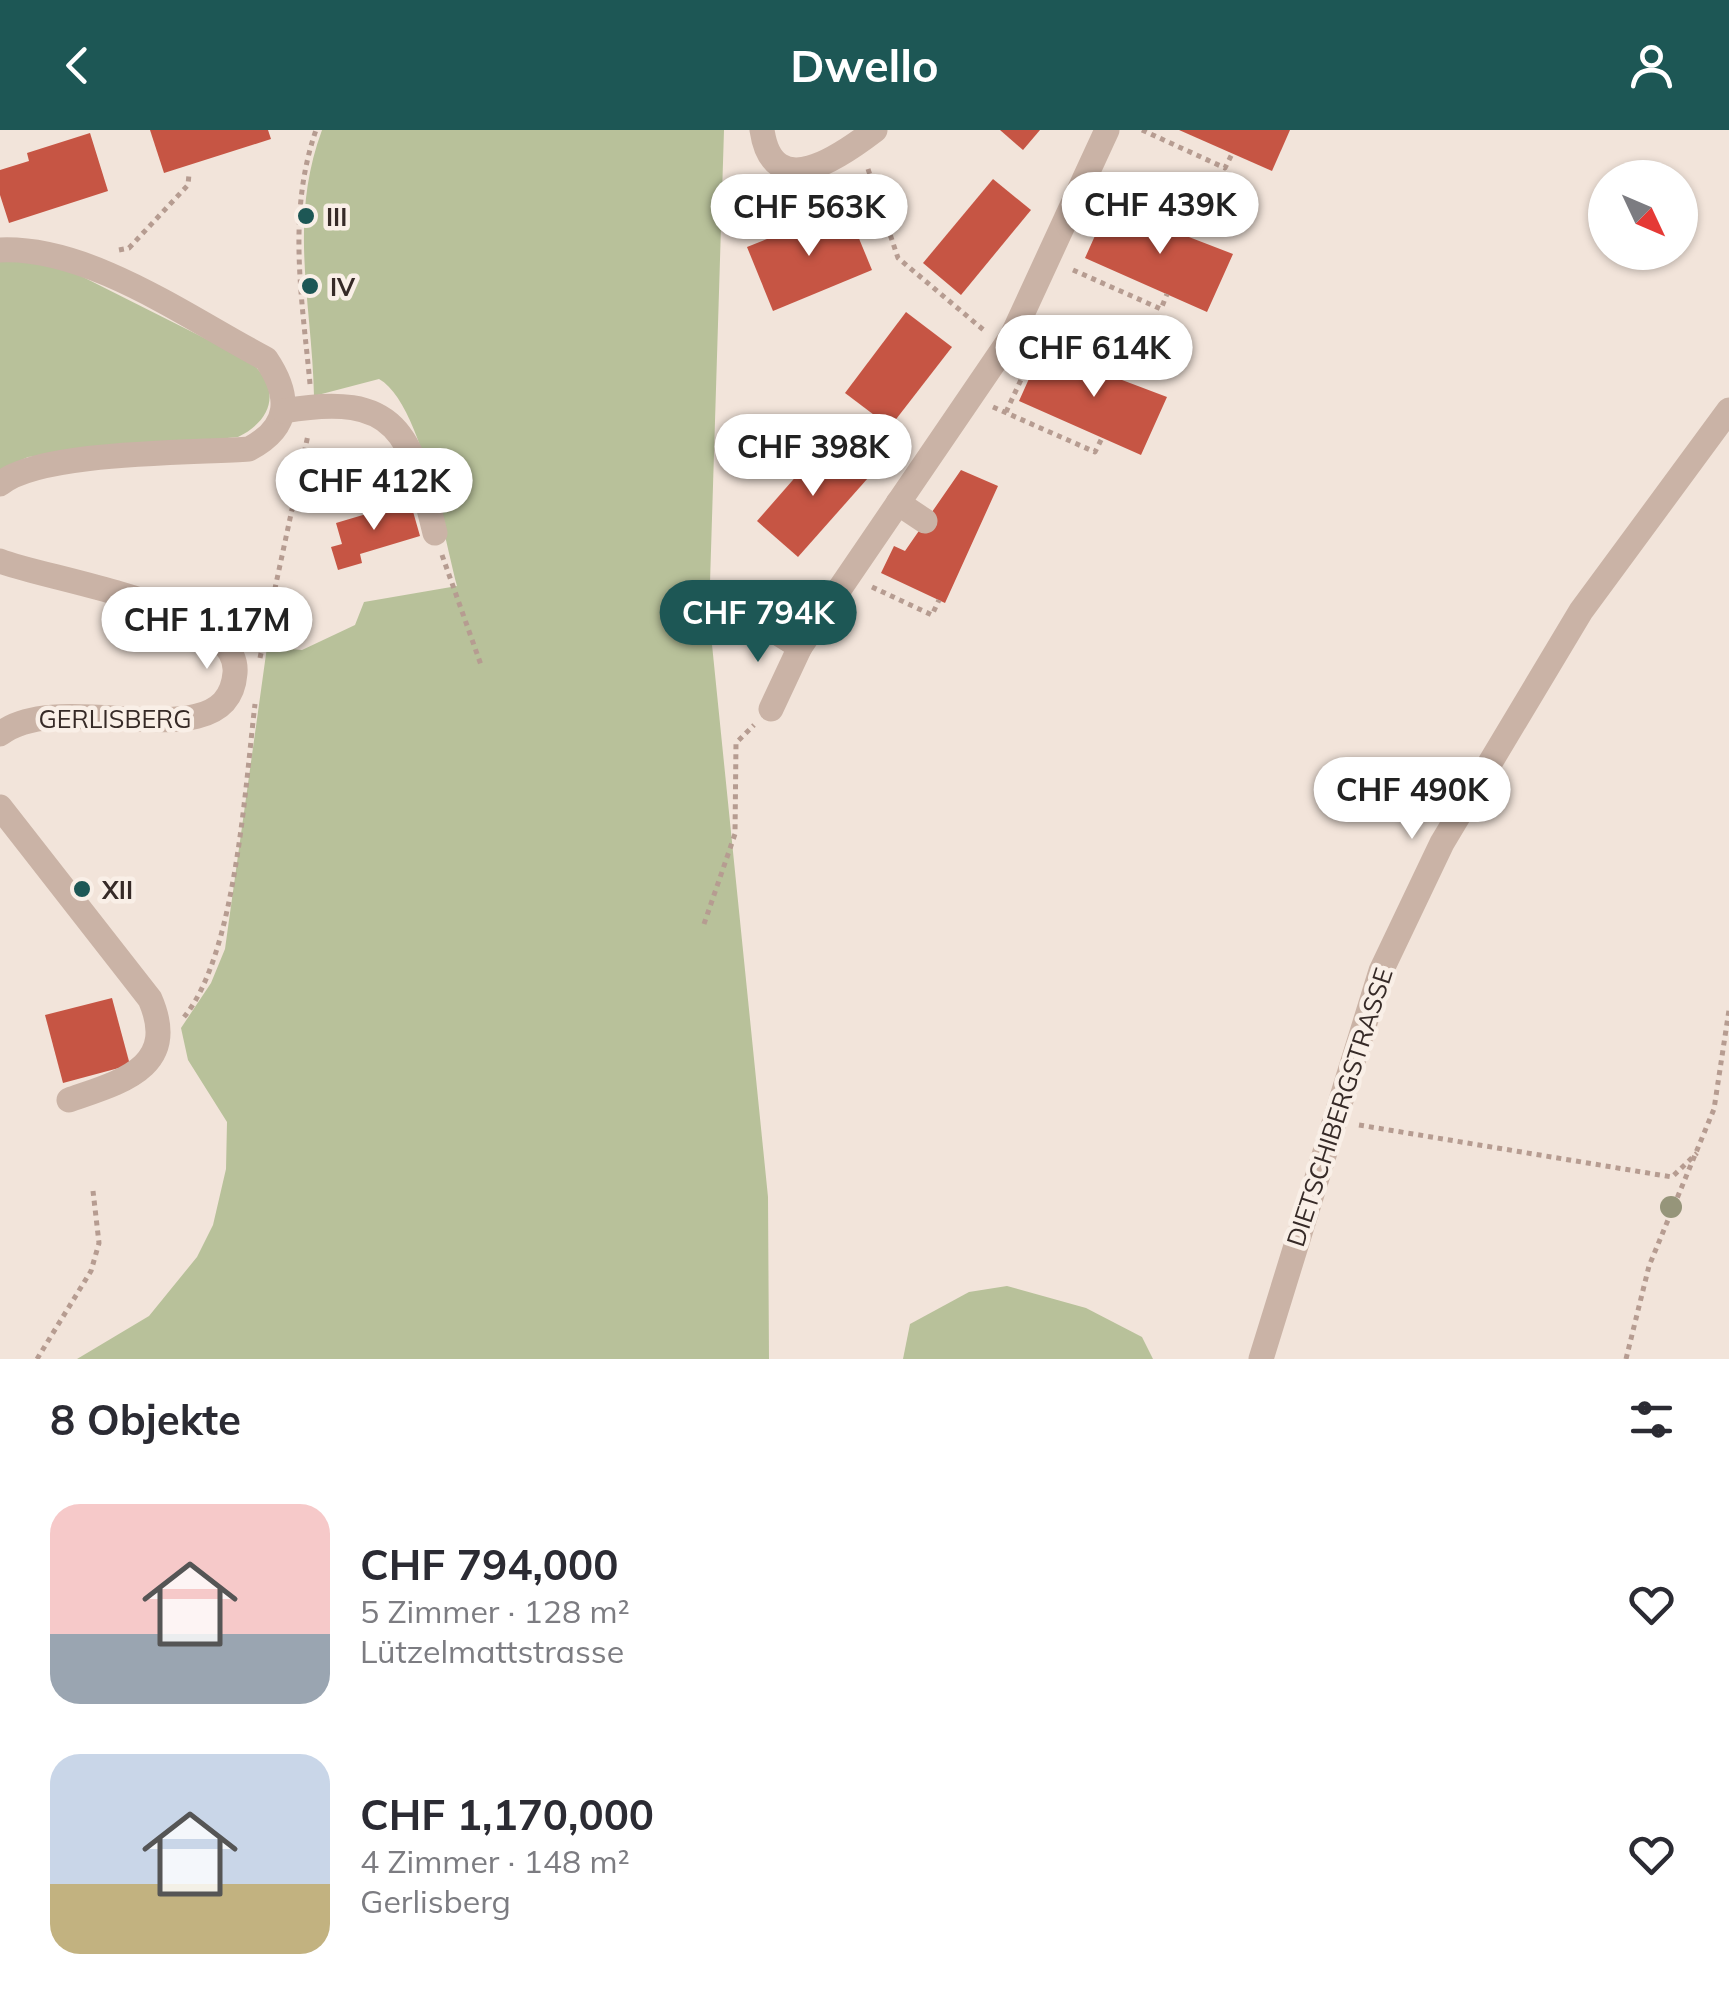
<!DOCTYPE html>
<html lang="de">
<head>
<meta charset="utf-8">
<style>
  body { margin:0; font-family:Mulish,sans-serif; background:#f7f7f7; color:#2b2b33; height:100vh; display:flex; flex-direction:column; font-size:38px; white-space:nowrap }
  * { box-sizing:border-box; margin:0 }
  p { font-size:32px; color:#7c7c81 }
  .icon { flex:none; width:55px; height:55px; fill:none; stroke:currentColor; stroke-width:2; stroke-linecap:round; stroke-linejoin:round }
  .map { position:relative; height:1229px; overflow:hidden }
  .panel { display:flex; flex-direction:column; background:#fff; flex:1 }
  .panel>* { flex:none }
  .needle { width:65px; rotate:134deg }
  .controls { position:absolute; left:1588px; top:30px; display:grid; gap:20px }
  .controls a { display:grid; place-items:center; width:110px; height:110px; border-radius:50%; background:#fff; box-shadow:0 2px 8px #0004; font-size:50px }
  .price { position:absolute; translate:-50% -85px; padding:0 22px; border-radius:35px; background:#fff; color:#222; font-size:32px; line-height:65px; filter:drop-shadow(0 2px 5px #0008) }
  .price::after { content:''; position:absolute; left:50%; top:60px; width:30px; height:22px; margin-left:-15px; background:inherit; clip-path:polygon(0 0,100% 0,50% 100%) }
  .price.selected { background:#1d5755; color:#fff }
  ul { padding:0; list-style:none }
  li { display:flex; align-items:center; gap:30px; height:250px; padding:0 50px }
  li span { display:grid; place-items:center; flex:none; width:280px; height:200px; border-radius:30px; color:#555 }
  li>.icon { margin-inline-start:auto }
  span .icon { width:120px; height:120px; fill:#fffc; stroke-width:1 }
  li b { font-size:42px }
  h2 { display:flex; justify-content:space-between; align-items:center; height:120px; padding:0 50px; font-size:42px }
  header { display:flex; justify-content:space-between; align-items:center; height:130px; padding:0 50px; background:#1d5755; color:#fff; font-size:45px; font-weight:700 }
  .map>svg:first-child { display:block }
  .green { fill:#b8c19a }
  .building { fill:#c65544 }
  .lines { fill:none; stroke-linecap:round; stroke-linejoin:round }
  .path { stroke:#b69c91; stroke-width:5; stroke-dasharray:5 5; stroke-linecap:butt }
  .minor { stroke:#cab3a6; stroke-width:25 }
  .tree { fill:#96957a }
  .poi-dot { fill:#1d5755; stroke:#f9efe7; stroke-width:4 }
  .labels { text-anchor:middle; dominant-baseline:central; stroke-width:9; stroke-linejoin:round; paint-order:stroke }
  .poi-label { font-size:25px; font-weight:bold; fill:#362a27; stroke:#f9efe7; text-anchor:start }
  .street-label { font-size:25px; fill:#362a27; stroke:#f9efe7 }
</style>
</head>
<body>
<header><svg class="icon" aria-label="back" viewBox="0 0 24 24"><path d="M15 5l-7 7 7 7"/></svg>Dwello<svg class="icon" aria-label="person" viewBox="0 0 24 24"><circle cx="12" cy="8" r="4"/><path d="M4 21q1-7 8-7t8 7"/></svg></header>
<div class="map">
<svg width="1729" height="1229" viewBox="0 0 1729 1229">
  <rect width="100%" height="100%" fill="#f2e4da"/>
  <!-- green -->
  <g class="green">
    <path d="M322,0H724L709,485L768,1067L769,1229H77L149,1186L197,1127L213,1095L226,1039L227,992L188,930L181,898L211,853L225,819L267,517L302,520L355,495L364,472L457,456C444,408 421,272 379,249L314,266C312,172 288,92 322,0Z"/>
    <path d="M31,130L77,144L248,230C281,256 275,289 238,307L28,327L0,340V132Z"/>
    <polygon points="1007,1156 1086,1178 1142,1207 1153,1229 903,1229 910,1194 969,1162"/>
  </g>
  <!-- building -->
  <g class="building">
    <polygon points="150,0 268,0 271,9 164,43"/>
    <polygon points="1000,0 1040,0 1023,20"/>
    <polygon points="1179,0 1290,0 1272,41"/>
    <polygon points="90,3 108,61 9,93 0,65 0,40 29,31 27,23"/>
    <polygon points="993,49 1031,80 961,165 923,133"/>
    <polygon points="1124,69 1155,81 1150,92 1233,124 1207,182 1085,128 1098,99 1108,104"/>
    <polygon points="846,77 872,140 773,181 747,117"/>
    <polygon points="906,182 952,217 890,297 845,263"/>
    <polygon points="1058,213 1090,224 1085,236 1167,267 1141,325 1019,271 1032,242 1042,248"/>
    <polygon points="827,311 868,348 798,427 757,391"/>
    <polygon points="961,340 998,356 945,473 881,443 894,416 905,421"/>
    <polygon points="410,371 420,406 360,424 362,433 338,440 331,417 342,414 336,393"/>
    <polygon points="112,868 130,935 63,953 45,885"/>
  </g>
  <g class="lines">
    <!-- path -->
    <g class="path">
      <polyline points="1142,0 1225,38 1232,24"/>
      <polyline points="868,39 898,128 986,202"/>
      <polyline points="119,120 129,118 188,55 189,44"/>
      <polyline points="1073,140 1161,179 1167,164"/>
      <path d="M310,254C302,168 287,84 316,0"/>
      <polyline points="993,277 1095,322 1102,308"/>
      <polyline points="1006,282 1026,239"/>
      <polyline points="442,425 481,535"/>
      <polyline points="872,457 932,485 939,470"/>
      <polyline points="260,528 308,305"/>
      <polyline points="704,794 735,704 736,613 754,595"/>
      <path d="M184,887C236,824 245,657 255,574"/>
      <polyline points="1359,995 1672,1047 1697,1023"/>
      <polyline points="37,1229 91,1141 99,1113 93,1061"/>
      <polyline points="1626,1229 1649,1136 1714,979 1729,880"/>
    </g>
    <!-- minor -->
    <g class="minor">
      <path d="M762,0C773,75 841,26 875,0"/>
      <polyline points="1078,66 1118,83"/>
      <path d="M0,120C89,116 188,188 266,229C291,266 291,297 249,319C193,323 39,321 0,354"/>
      <polyline points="1012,206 1053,224"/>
      <path d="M284,281C398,261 411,304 435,403"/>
      <polyline points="898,373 925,391"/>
      <path d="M0,431C48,450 241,477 235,543C228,634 62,555 0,604"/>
      <polyline points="741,480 800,517"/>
      <polyline points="771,579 800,517 1012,206 1107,0"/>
      <path d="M0,677L150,869C180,938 120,952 69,970"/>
      <polyline points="1261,1229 1381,841 1442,713 1581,481 1729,280"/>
    </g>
  </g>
  <!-- trees -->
  <circle class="tree" cx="1671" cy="1077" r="11"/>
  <!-- markers -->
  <g class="poi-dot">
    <circle cx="306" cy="86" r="10"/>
    <circle cx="310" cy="156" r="10"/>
    <circle cx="82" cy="759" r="10"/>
  </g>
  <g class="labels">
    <!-- poi labels -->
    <g class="poi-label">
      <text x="326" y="86">III</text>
      <text x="330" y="156">IV</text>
      <text x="102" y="759">XII</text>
    </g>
    <!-- street labels -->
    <g class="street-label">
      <text x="115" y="588">GERLISBERG</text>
      <text transform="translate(1339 977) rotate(-72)">DIETSCHIBERGSTRASSE</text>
    </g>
  </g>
</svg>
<div class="controls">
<a><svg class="needle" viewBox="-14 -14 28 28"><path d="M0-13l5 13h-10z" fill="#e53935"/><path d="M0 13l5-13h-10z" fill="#7c7c81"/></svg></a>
</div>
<b class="price" style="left:1160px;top:127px">CHF 439K</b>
<b class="price" style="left:809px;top:129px">CHF 563K</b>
<b class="price" style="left:1094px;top:270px">CHF 614K</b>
<b class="price" style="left:813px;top:369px">CHF 398K</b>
<b class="price" style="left:374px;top:403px">CHF 412K</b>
<b class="price selected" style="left:758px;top:535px">CHF 794K</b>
<b class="price" style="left:207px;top:542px">CHF 1.17M</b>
<b class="price" style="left:1412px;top:712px">CHF 490K</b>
</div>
<section class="panel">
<h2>8 Objekte<svg class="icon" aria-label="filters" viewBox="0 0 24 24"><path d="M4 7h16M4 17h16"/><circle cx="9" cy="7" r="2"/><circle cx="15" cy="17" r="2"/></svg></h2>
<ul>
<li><span style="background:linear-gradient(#f6c9c9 65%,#9aa5b1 0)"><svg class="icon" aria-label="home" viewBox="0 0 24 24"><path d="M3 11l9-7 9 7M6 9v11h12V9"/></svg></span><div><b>CHF 794,000</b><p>5 Zimmer · 128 m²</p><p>Lützelmattstrasse</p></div><svg class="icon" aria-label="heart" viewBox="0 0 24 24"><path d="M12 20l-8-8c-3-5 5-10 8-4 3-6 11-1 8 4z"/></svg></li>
<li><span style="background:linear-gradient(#c9d6e8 65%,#c2b280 0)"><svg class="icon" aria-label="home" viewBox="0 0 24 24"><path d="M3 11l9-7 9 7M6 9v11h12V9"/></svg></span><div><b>CHF 1,170,000</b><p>4 Zimmer · 148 m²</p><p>Gerlisberg</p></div><svg class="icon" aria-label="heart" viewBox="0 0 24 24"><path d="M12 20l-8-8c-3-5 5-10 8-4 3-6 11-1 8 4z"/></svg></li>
</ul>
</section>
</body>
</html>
